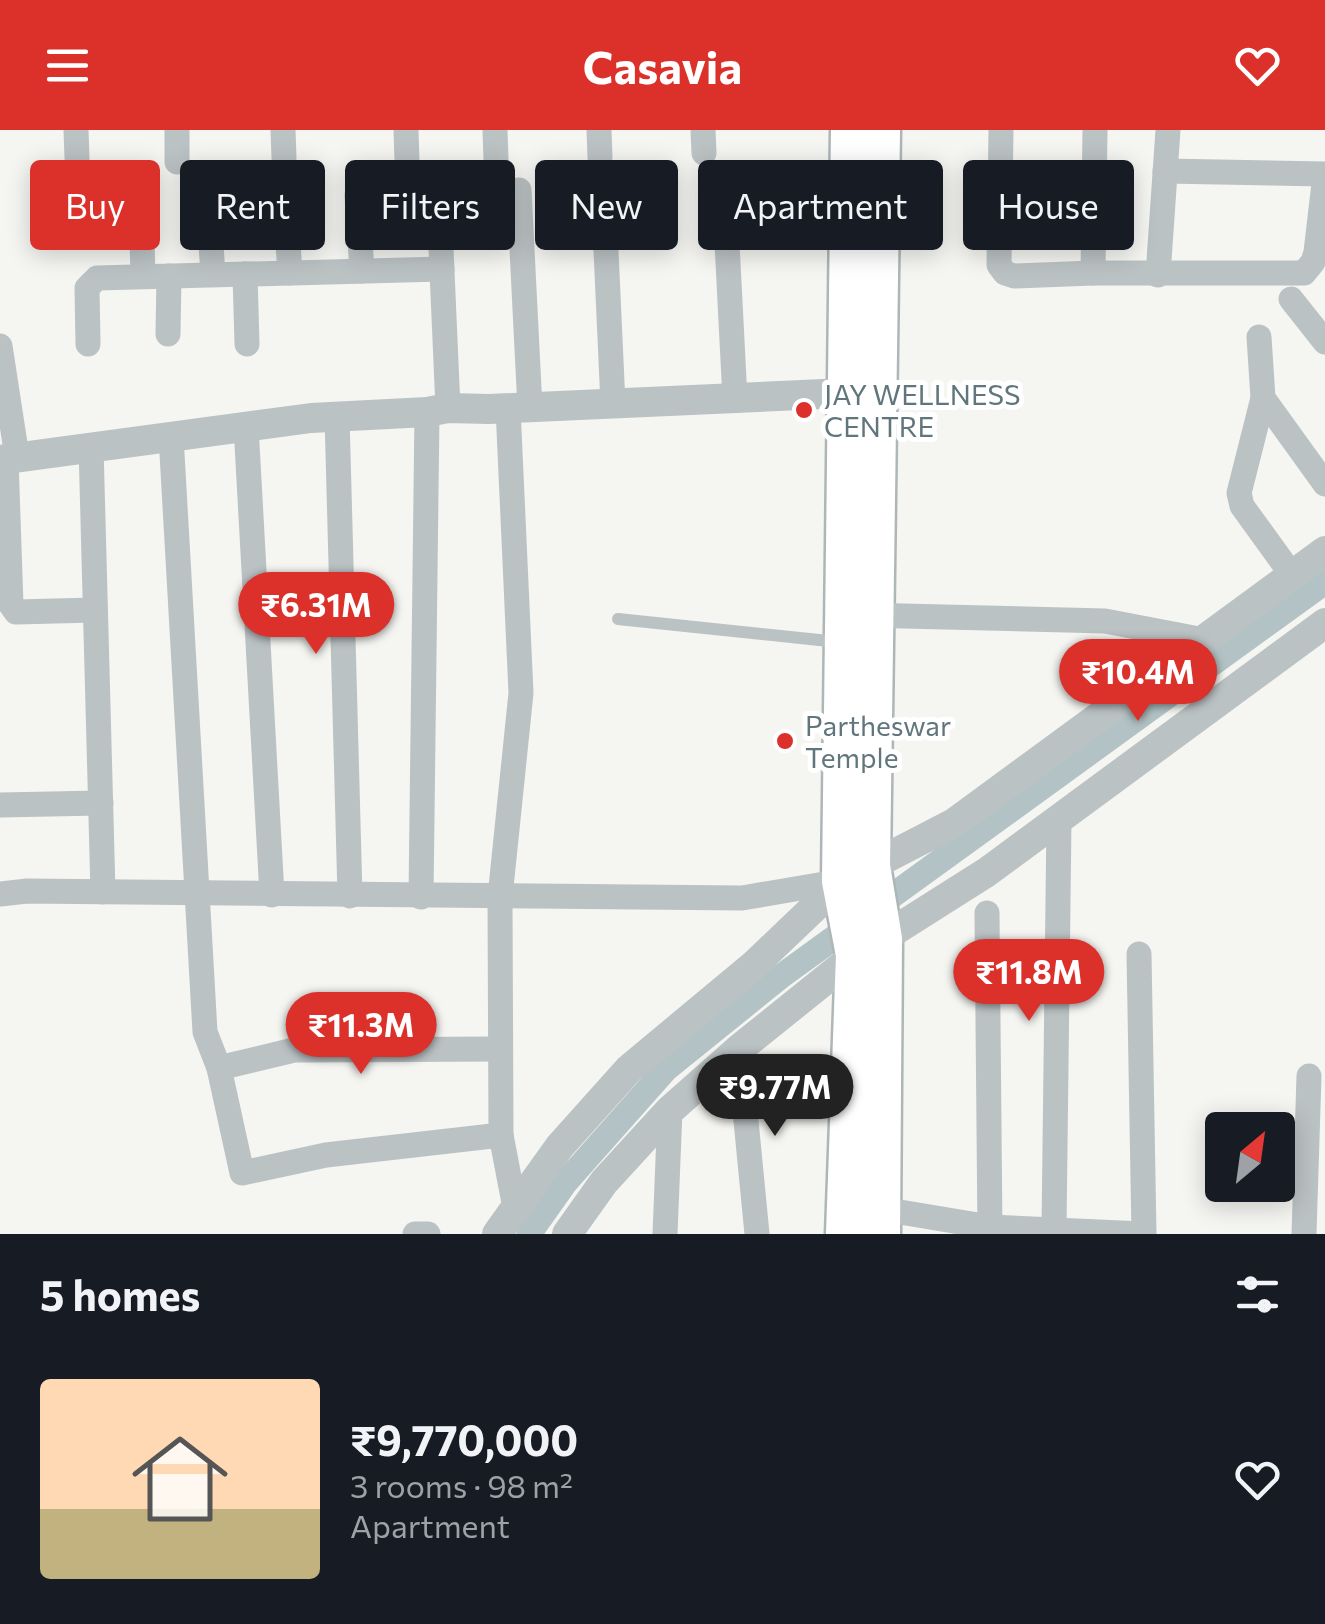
<!DOCTYPE html>
<html lang="en">
<head>
<meta charset="utf-8">
<style>
  body { margin:0; font-family:Commissioner,sans-serif; background:#242831; color:#f1f3f6; height:100vh; display:flex; flex-direction:column; font-size:38px; white-space:nowrap }
  * { box-sizing:border-box; margin:0 }
  p { font-size:32px; color:#9ea1a6 }
  .icon { flex:none; width:55px; height:55px; fill:none; stroke:currentColor; stroke-width:2; stroke-linecap:round; stroke-linejoin:round }
  .map { position:relative; height:1104px; overflow:hidden }
  .panel { display:flex; flex-direction:column; background:#171b24; flex:1 }
  .panel>* { flex:none }
  .banner { position:absolute; left:30px; top:30px; width:1265px; height:90px; display:flex; gap:20px }
  .needle { width:65px; rotate:29deg }
  .controls { position:absolute; left:1205px; top:982px; display:grid; gap:20px }
  .controls a { display:grid; place-items:center; width:90px; height:90px; border-radius:10px; background:#171b24; box-shadow:0 5px 25px #0003; font-size:50px }
  .price { position:absolute; translate:-50% -85px; padding:0 22px; border-radius:35px; background:#dc312b; color:#fff; font-size:32px; line-height:65px; filter:drop-shadow(0 2px 5px #0008) }
  .price::after { content:''; position:absolute; left:50%; top:60px; width:30px; height:22px; margin-left:-15px; background:inherit; clip-path:polygon(0 0,100% 0,50% 100%) }
  .price.active { background:#222; color:#fff }
  ul { padding:0; list-style:none }
  li { display:flex; align-items:center; gap:30px; height:250px; padding:0 40px }
  li+li { border-top:2px solid #363941 }
  li span { display:grid; place-items:center; flex:none; width:280px; height:200px; border-radius:10px; color:#555 }
  li>.icon { margin-inline-start:auto }
  span .icon { width:120px; height:120px; fill:#fffc; stroke-width:1 }
  li b { font-size:42px }
  h2 { display:flex; justify-content:space-between; align-items:center; height:120px; padding:0 40px; font-size:42px }
  .pill { padding:0 35px; border-radius:10px; background:#171b24; box-shadow:0 5px 25px #0003; font-size:35px; line-height:90px }
  .pill.active { background:#dc312b; color:#fff }
  header { display:flex; justify-content:space-between; align-items:center; height:130px; padding:0 40px; background:#dc312b; color:#fff; font-size:45px; font-weight:700 }
  .map>svg:first-child { display:block }
  .lines { fill:none; stroke-linecap:round; stroke-linejoin:round }
  .canal { stroke:#b3c3c5; stroke-width:25 }
  .primary-casing { stroke:#afb6b8; stroke-width:45 }
  .service { stroke:#bbc2c4; stroke-width:12 }
  .minor { stroke:#bbc2c4; stroke-width:25 }
  .tertiary { stroke:#bbc2c4; stroke-width:30 }
  .primary { stroke:#fff; stroke-width:40 }
  .poi-dot { fill:#dc312b; stroke:#fff; stroke-width:4 }
  .labels { text-anchor:middle; dominant-baseline:central; stroke-width:10; stroke-linejoin:round; paint-order:stroke }
  .poi-label { font-size:28px; fill:#61767c; stroke:#fff; text-anchor:start }
</style>
</head>
<body>
<header><svg class="icon" aria-label="menu" viewBox="0 0 24 24"><path d="M4 6h16M4 12h16M4 18h16"/></svg>Casavia<svg class="icon" aria-label="heart" viewBox="0 0 24 24"><path d="M12 20l-8-8c-3-5 5-10 8-4 3-6 11-1 8 4z"/></svg></header>
<div class="map">
<svg width="1325" height="1104" viewBox="0 0 1325 1104">
  <rect width="100%" height="100%" fill="#f5f5f2"/>
  <g class="lines">
    <!-- canal -->
    <polyline class="canal" points="529,1104 565,1053 666,939 780,847 1325,452"/>
    <defs>
      <g id="primary">
        <polyline points="880,0 870,736 882,809 880,1104"/>
        <polyline points="846,1104 856,825 842,751 851,0"/>
      </g>
    </defs>
    <!-- primary casing -->
    <use href="#primary" class="primary-casing"/>
    <!-- service -->
    <polyline class="service" points="618,489 838,512"/>
    <!-- minor -->
    <g class="minor">
      <polyline points="76,0 78,55"/>
      <polyline points="283,0 284,28"/>
      <polyline points="406,0 407,31"/>
      <polyline points="495,0 496,30"/>
      <polyline points="599,0 600,27"/>
      <polyline points="703,0 704,23"/>
      <polyline points="1001,0 999,135 1005,143 1014,146 1093,143 1304,143 1313,132 1316,122 1325,45"/>
      <polyline points="177,32 177,0"/>
      <polyline points="1165,41 1325,44"/>
      <polyline points="603,55 613,274"/>
      <polyline points="724,55 735,269"/>
      <polyline points="519,60 530,278"/>
      <polyline points="357,65 362,141"/>
      <polyline points="285,70 290,143"/>
      <polyline points="141,72 143,146"/>
      <polyline points="208,72 213,144"/>
      <polyline points="439,73 448,278"/>
      <polyline points="1093,143 1095,0"/>
      <polyline points="245,144 247,214"/>
      <polyline points="1158,145 1168,0"/>
      <polyline points="1291,169 1325,212"/>
      <polyline points="168,204 169,146"/>
      <polyline points="1259,207 1263,268 1325,354"/>
      <polyline points="88,214 87,158 97,148 442,139"/>
      <polyline points="0,216 17,327"/>
      <polyline points="1263,268 1239,363 1242,376 1292,445"/>
      <polyline points="337,286 350,766"/>
      <polyline points="246,296 272,765"/>
      <polyline points="171,306 205,902 219,938 242,1043 326,1025 501,1005 515,1078"/>
      <polyline points="91,316 103,762"/>
      <polyline points="6,329 11,475 16,482 95,480"/>
      <polyline points="861,485 1105,491 1204,510"/>
      <polyline points="0,675 101,673"/>
      <polyline points="0,764 27,761 742,768 842,751"/>
      <polyline points="421,767 427,282"/>
      <polyline points="987,783 990,1104"/>
      <polyline points="1139,824 1144,1104"/>
      <polyline points="739,919 757,1104"/>
      <polyline points="219,938 294,920 499,919"/>
      <polyline points="501,1005 500,767 521,563 508,278"/>
      <polyline points="870,1077 990,1097 1143,1104"/>
      <polyline points="1054,1100 1059,689"/>
      <polyline points="415,1104 428,1104"/>
      <polyline points="665,1104 670,980"/>
      <polyline points="1304,1104 1309,946"/>
    </g>
    <!-- tertiary -->
    <g class="tertiary">
      <polyline points="0,330 311,288 427,282 448,278 489,279 868,262"/>
      <polyline points="497,1104 560,1016 629,939 754,835 842,751 954,693 1325,421"/>
      <polyline points="567,1104 604,1052 670,980 739,919 856,825 987,742 1325,493"/>
    </g>
    <!-- primary -->
    <use href="#primary" class="primary"/>
  </g>
  <!-- markers -->
  <g class="poi-dot">
    <circle cx="804" cy="280" r="10"/>
    <circle cx="785" cy="611" r="10"/>
  </g>
  <g class="labels">
    <!-- poi labels -->
    <g class="poi-label">
      <text x="824" y="264">JAY WELLNESS<tspan x="824" dy="32">CENTRE</tspan></text>
      <text x="805" y="595">Partheswar<tspan x="805" dy="32">Temple</tspan></text>
    </g>
  </g>
</svg>
<div class="controls">
<a><svg class="needle" viewBox="-14 -14 28 28"><path d="M0-13l5 13h-10z" fill="#e53935"/><path d="M0 13l5-13h-10z" fill="#9ea1a6"/></svg></a>
</div>
<b class="price" style="left:316px;top:527px">₹6.31M</b>
<b class="price" style="left:1138px;top:594px">₹10.4M</b>
<b class="price" style="left:1029px;top:894px">₹11.8M</b>
<b class="price" style="left:361px;top:947px">₹11.3M</b>
<b class="price active" style="left:775px;top:1009px">₹9.77M</b>
<div class="banner">
<a class="pill active">Buy</a>
<a class="pill">Rent</a>
<a class="pill">Filters</a>
<a class="pill">New</a>
<a class="pill">Apartment</a>
<a class="pill">House</a>
</div>
</div>
<section class="panel">
<h2>5 homes<svg class="icon" aria-label="filters" viewBox="0 0 24 24"><path d="M4 7h16M4 17h16"/><circle cx="9" cy="7" r="2"/><circle cx="15" cy="17" r="2"/></svg></h2>
<ul>
<li><span style="background:linear-gradient(#ffd9b3 65%,#c2b280 0)"><svg class="icon" aria-label="home" viewBox="0 0 24 24"><path d="M3 11l9-7 9 7M6 9v11h12V9"/></svg></span><div><b>₹9,770,000</b><p>3 rooms · 98 m²</p><p>Apartment</p></div><svg class="icon" aria-label="heart" viewBox="0 0 24 24"><path d="M12 20l-8-8c-3-5 5-10 8-4 3-6 11-1 8 4z"/></svg></li>
</ul>
</section>
</body>
</html>
